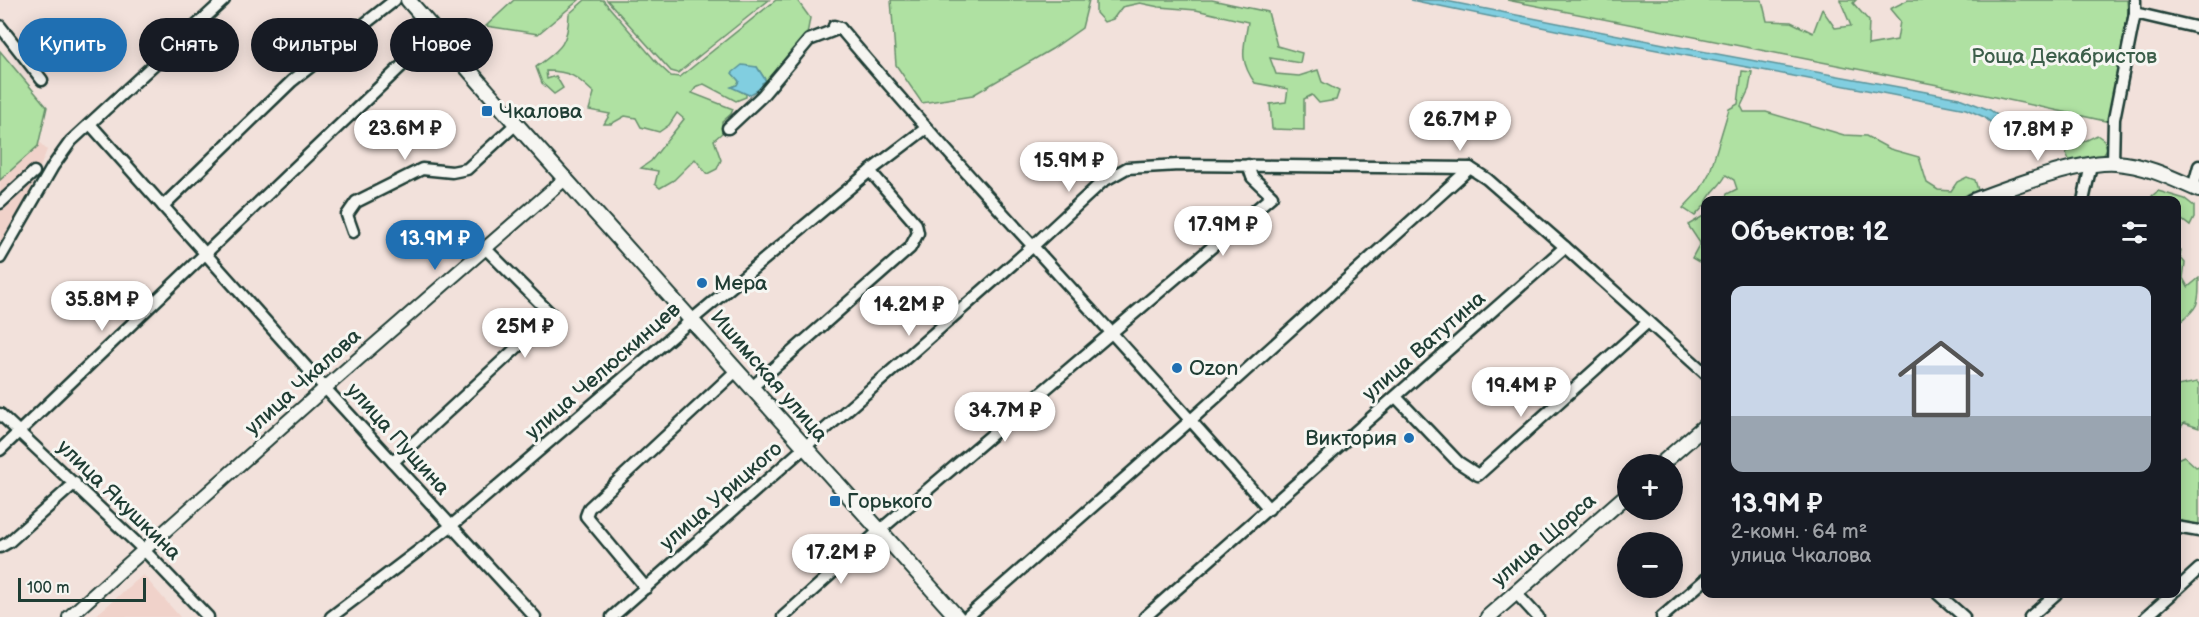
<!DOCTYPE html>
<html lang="ru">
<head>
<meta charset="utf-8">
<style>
  body { margin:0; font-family:"Balsamiq Sans",sans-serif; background:#242831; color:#f1f3f6; height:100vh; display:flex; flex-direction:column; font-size:22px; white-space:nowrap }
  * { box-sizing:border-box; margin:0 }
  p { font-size:20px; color:#9ea1a6 }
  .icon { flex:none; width:33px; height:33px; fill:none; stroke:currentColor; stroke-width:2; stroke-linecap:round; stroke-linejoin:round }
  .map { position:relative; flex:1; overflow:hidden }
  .panel { position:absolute; left:1701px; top:196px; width:480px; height:402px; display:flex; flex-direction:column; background:#171b24; border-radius:12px; box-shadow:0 3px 15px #0003 }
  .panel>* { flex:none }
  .top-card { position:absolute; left:18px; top:18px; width:570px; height:54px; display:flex; gap:12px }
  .tools { position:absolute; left:1617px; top:454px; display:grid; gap:12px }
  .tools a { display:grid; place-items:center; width:66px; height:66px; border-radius:50%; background:#171b24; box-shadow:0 3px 15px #0003; font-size:30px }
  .scale { position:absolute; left:18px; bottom:15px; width:128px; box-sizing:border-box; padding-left:6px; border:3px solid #1f3d34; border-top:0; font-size:16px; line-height:21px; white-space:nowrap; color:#1f3d34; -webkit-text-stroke:4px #f6f6f2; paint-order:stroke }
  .price { position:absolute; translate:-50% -51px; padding:0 14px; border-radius:21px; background:#fff; color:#222; font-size:20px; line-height:39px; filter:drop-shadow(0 2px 3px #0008) }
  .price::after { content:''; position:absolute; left:50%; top:36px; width:18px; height:14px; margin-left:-9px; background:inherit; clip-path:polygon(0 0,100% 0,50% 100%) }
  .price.on { background:#1f6fb2; color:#fff }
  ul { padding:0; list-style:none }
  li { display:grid; align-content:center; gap:12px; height:318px; padding:0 30px }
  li+li { border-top:2px solid #363941 }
  li span { display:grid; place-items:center; height:186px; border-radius:12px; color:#555 }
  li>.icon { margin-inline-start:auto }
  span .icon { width:108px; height:108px; fill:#fffc; stroke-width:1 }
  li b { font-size:26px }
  h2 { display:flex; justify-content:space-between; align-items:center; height:72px; padding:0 30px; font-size:26px }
  .tag { padding:0 21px; border-radius:27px; background:#171b24; box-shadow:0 3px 15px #0003; font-size:21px; line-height:54px }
  .tag.on { background:#1f6fb2; color:#fff }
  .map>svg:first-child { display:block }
  .built { fill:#f0d2ca }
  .green { fill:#afe1a2; stroke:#678f6b; stroke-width:1.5 }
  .water { fill:#81cee0; stroke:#5a949b; stroke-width:1.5 }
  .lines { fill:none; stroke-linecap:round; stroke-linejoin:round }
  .minor-casing { stroke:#1f3d34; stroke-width:15 }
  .tertiary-casing { stroke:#1f3d34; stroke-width:16 }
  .secondary-casing { stroke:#1f3d34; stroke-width:18 }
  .minor { stroke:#f6f6f2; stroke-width:10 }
  .tertiary { stroke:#f6f6f2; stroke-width:12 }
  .secondary { stroke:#f6f6f2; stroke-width:14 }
  .poi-dot { fill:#1f6fb2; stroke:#f6f6f2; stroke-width:2 }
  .labels { text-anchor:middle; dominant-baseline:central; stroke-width:6; stroke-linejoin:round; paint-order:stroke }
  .park-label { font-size:21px; fill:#3c5e4a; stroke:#f6f6f2 }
  .poi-label { font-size:21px; fill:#1f3d34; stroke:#f6f6f2; text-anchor:start }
  .street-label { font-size:21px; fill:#1f3d34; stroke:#f6f6f2 }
</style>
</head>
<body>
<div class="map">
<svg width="2199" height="617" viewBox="0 0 2199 617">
  <rect width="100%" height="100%" fill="#f2e1db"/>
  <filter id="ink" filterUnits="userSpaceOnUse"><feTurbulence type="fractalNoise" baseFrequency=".0167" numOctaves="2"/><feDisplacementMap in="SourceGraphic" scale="12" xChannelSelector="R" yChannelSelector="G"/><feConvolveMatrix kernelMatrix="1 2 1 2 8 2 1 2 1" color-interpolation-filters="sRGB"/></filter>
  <g filter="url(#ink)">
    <!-- built -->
    <g class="built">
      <polygon points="39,142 47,150 25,204 0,244 0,180 38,146"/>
      <polygon points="143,575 180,617 94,617"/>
    </g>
    <!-- green -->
    <g class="green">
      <polygon points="514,0 579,0 538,34 486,26"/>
      <path d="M585,0H603L659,65L671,76L680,77L776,0H797L810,18L807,35L772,80L766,81L757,67L733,74L739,81L737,85L732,87L746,94V97L736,101L704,84L697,86L692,93L733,109L731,114L722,122V133L714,140L721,160L717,169L707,174L695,159L674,180L660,188L655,184L658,171L641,168L651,161L684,119L677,113L669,125L659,132L641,127L636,118L625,116L611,124H604L610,114L589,110L594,93C577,77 571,71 546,71L547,79L556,76L563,88L554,94L542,83L536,67C560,49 568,45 569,14Z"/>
      <polygon points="607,0 769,0 678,73 671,71"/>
      <polygon points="891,0 1089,0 1082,28 1052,49 973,95 922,103 896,65"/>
      <path d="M1096,0H1212L1268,12L1277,46L1302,53L1300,63L1270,58L1276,74L1299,76L1318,70L1322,82L1339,91L1336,100L1319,103L1312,95L1304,99V130L1272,129L1270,104L1286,102L1288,89L1255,83C1238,59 1244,48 1248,22L1196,10L1159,7L1140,3L1122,7L1113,19L1104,22L1096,13Z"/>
      <polygon points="1507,0 1762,0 1767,21 1791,22 1813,33 1822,9 1835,28 1851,26 1840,0 1856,0 1853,3 1869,21 1868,45 1897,40 1900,21 1890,9 1908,0 2127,0 2128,14 2110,122 1953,88"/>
      <polygon points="0,51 47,107 38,146 0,180"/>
      <path d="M1742,71L1752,72L1749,89L1741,106L1744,112H1766L1844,135L1866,136L1890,149L1919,157L1927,183L1938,190L1951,191L1957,182L1967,177L1975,180L1978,190L1953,201H1724L1727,194L1737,189L1734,180L1726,175C1721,186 1712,190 1707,201H1706L1705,205L1695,216L1683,208L1700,190L1710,172L1729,109L1738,104Z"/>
      <polygon points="2097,135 2104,140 2107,148 2102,159 2071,164 2066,153 2071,148"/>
      <polygon points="2158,191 2185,199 2194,206 2194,218 2190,226 2177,216 2176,201 2161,201 2152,196"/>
      <polygon points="1705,215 1705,256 1699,262 1692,258 1700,243 1688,225"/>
      <path d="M2177,249L2181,250L2180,257L2185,263L2183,278L2188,287L2199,278C2199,305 2199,307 2178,324L2177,330Z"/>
      <polygon points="2197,382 2199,384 2199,428 2184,423 2177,432 2177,386"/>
      <polygon points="2184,456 2196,467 2199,466 2199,525 2177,522 2177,459"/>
    </g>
    <!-- water -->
    <g class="water">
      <polygon points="1411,0 1441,0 1679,47 1959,98 1990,110 2003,119 2022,120 2022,134 2006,133 2000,130 1984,117 1966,109 1594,38"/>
      <polygon points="742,65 757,67 766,81 762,83 763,87 749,95 731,87 737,85 739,81 732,73"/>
    </g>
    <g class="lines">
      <defs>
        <g id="minor">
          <polyline points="2135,13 2199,28"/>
          <polyline points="0,26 42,80"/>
          <path d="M834,26L840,28C979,192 1128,347 1269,509"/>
          <polyline points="90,124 325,388 535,617"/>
          <polyline points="728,128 762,96 809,40 840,28"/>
          <polyline points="2113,163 2114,119 2135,13 2135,0"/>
          <polyline points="2193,188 2199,166"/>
          <polyline points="2083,201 2091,165"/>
          <polyline points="0,203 34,172"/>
          <polyline points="163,206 292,81 395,0"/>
          <polyline points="353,232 347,215 356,202 422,169 452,172 467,169 516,124"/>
          <polyline points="0,258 53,166 71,141 224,0"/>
          <polyline points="751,388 910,248 918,233 916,224 870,171"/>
          <polyline points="1396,397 1458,462 1478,475 1648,322"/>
          <polyline points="0,414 144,550 208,617"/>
          <polyline points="0,450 437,32"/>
          <polyline points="393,462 552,315 485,248"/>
          <polyline points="2176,527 2199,531"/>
          <polyline points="0,547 9,542 75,483"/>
          <polyline points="646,588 586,516 589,508 736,371"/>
          <polyline points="2176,590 2199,569"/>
          <polyline points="1516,593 1538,617"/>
          <polyline points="1938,594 1964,617"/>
          <polyline points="331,617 451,526 676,333 870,171 925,129"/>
          <polyline points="612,617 1032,247 1102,182 1127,168 1179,165 1470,168 1487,179 1565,247 1706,374"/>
          <polyline points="783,617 879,531 1272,196 1252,177 1248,165"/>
          <polyline points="967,617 1191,420 1470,168"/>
          <polyline points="1145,617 1565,247"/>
          <polyline points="1662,617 1706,579"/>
          <polyline points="2030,617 2056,594"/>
          <polyline points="2146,617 2172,594"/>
        </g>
        <polyline id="tertiary" points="69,617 325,388 566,178"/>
        <g id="secondary">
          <polyline points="408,0 516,124 957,617"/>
          <path d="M1973,201C2007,188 2081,160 2116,163C2146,165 2172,178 2199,190"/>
          <polyline points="1660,465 1706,425"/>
          <polyline points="1488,617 1628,494"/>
        </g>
      </defs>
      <!-- minor casing -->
      <use href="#minor" class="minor-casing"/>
      <!-- tertiary casing -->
      <use href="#tertiary" class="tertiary-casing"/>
      <!-- secondary casing -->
      <use href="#secondary" class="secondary-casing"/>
      <!-- minor -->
      <use href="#minor" class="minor"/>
      <!-- tertiary -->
      <use href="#tertiary" class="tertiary"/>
      <!-- secondary -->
      <use href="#secondary" class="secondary"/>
    </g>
  </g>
  <!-- markers -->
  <g class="poi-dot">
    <rect x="481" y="105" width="12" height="12" rx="3"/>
    <circle cx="702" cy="283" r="6"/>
    <circle cx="1177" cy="368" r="6"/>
    <circle cx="1409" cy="438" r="6"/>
    <rect x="829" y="495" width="12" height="12" rx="3"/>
  </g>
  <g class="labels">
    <!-- park labels -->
    <g class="park-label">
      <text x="2064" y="56">Роща Декабристов</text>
    </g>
    <!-- poi labels -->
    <g class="poi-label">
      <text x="499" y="111">Чкалова</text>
      <text x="714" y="283">Мера</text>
      <text x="1189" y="368">Ozon</text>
      <text x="1397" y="438" text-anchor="end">Виктория</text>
      <text x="847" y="501">Горького</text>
    </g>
    <!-- street labels -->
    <g class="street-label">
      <text transform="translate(1424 346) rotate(-41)">улица Ватутина</text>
      <text transform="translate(603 371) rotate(-41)">улица Челюскинцев</text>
      <text transform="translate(769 376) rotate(49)">Ишимская улица</text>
      <text transform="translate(303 382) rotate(-42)">улица Чкалова</text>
      <text transform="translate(398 439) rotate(48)">улица Пущина</text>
      <text transform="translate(721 496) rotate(-41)">улица Урицкого</text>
      <text transform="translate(119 500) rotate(44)">улица Якушкина</text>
      <text transform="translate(1544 540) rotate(-41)">улица Щорса</text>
    </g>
  </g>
</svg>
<div class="tools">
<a>+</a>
<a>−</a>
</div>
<div class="scale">100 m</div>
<b class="price" style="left:1460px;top:152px">26.7M ₽</b>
<b class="price" style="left:405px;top:161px">23.6M ₽</b>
<b class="price" style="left:2038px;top:162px">17.8M ₽</b>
<b class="price" style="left:1069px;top:193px">15.9M ₽</b>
<b class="price" style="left:1223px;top:257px">17.9M ₽</b>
<b class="price on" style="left:435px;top:271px">13.9M ₽</b>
<b class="price" style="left:102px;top:332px">35.8M ₽</b>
<b class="price" style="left:909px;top:337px">14.2M ₽</b>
<b class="price" style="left:525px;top:359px">25M ₽</b>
<b class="price" style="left:1521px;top:418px">19.4M ₽</b>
<b class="price" style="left:1005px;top:443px">34.7M ₽</b>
<b class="price" style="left:841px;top:585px">17.2M ₽</b>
<div class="top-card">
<a class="tag on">Купить</a>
<a class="tag">Снять</a>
<a class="tag">Фильтры</a>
<a class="tag">Новое</a>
</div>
<section class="panel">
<h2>Объектов: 12<svg class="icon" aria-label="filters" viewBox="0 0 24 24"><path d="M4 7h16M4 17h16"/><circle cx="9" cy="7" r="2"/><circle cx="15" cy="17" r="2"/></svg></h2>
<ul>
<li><span style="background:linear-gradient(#c9d6e8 70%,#9aa5b1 0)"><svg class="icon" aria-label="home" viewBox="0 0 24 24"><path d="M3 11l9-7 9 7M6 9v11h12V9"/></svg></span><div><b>13.9M ₽</b><p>2-комн. · 64 m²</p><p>улица Чкалова</p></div></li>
</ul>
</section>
</div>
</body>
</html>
